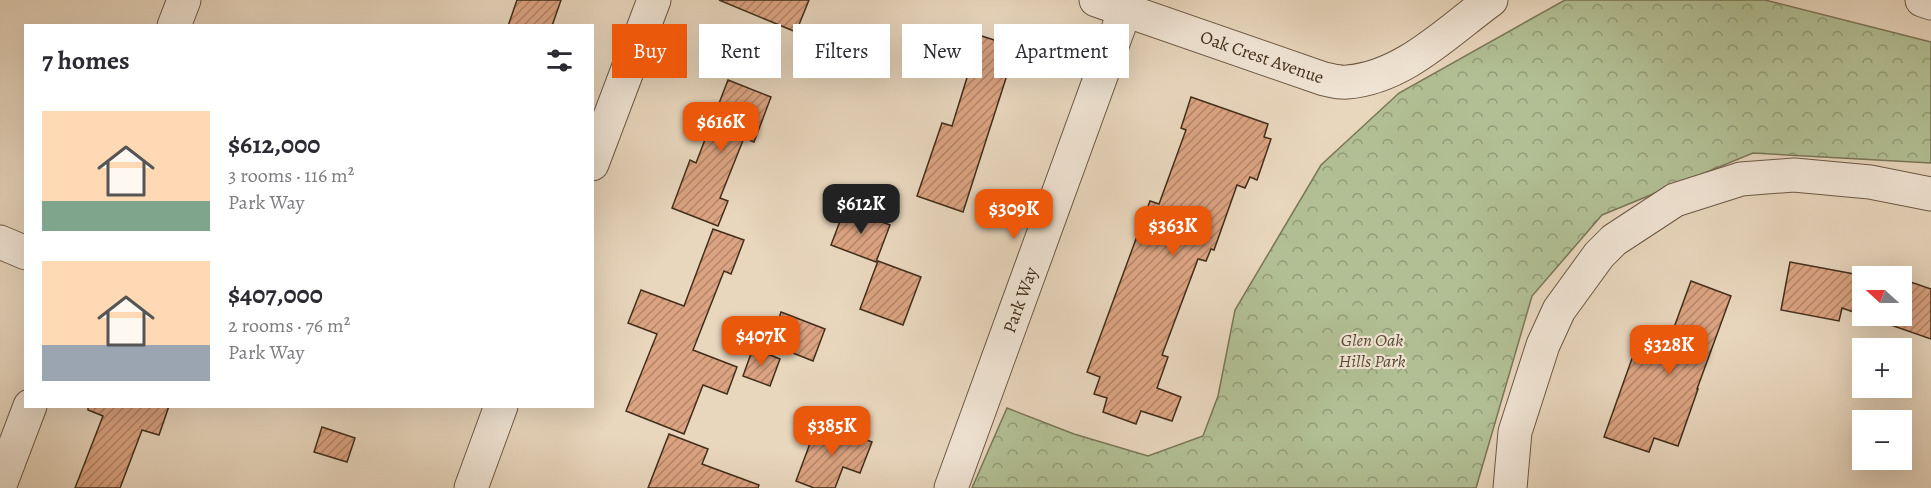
<!DOCTYPE html>
<html lang="en">
<head>
<meta charset="utf-8">
<style>
  body { margin:0; font-family:Alegreya,serif; background:#f7f7f7; color:#2b2b33; height:100vh; display:flex; flex-direction:column; font-size:22px; white-space:nowrap }
  * { box-sizing:border-box; margin:0 }
  p { font-size:20px; color:#7c7c81 }
  .icon { flex:none; width:33px; height:33px; fill:none; stroke:currentColor; stroke-width:2; stroke-linecap:round; stroke-linejoin:round }
  .map { position:relative; flex:1; overflow:hidden }
  .drawer { position:absolute; left:24px; top:24px; width:570px; height:384px; display:flex; flex-direction:column; background:#fff; border-radius:0px; box-shadow:0 6px 24px #0002 }
  .drawer>* { flex:none }
  .hud { position:absolute; left:612px; top:24px; width:570px; height:54px; display:flex; gap:12px }
  .needle { width:39px; rotate:291deg }
  .buttons { position:absolute; left:1852px; top:266px; display:grid; gap:12px }
  .buttons a { display:grid; place-items:center; width:60px; height:60px; border-radius:0px; background:#fff; box-shadow:0 6px 24px #0002; font-size:30px }
  .price { position:absolute; translate:-50% -51px; padding:0 14px; border-radius:12px; background:#ea580c; color:#fff; font-size:20px; line-height:39px; filter:drop-shadow(0 2px 3px #0008) }
  .price::after { content:''; position:absolute; left:50%; top:36px; width:18px; height:14px; margin-left:-9px; background:inherit; clip-path:polygon(0 0,100% 0,50% 100%) }
  .price.active { background:#222; color:#fff }
  ul { padding:0; list-style:none }
  li { display:flex; align-items:center; gap:18px; height:150px; padding:0 18px }
  li span { display:grid; place-items:center; flex:none; width:168px; height:120px; border-radius:0px; color:#555 }
  li>.icon { margin-inline-start:auto }
  span .icon { width:72px; height:72px; fill:#fffc; stroke-width:1 }
  li b { font-size:26px }
  h2 { display:flex; justify-content:space-between; align-items:center; height:72px; padding:0 18px; font-size:26px }
  .chip { padding:0 21px; border-radius:0px; background:#fff; box-shadow:0 6px 24px #0002; font-size:21px; line-height:54px }
  .chip.active { background:#ea580c; color:#fff }
  .map>svg:first-child { display:block }
  .park { fill:url(#park-crowns); stroke:#7a7657; stroke-width:1.5 }
  .building { fill:url(#building-hatch); stroke:#422e1a; stroke-width:1.5 }
  .lines { fill:none; stroke-linecap:round; stroke-linejoin:round }
  .minor-casing { stroke:#6c5843; stroke-width:35 }
  .minor { stroke:#f0e4d4; stroke-width:33 }
  .labels { text-anchor:middle; dominant-baseline:central; stroke-width:4.5; stroke-linejoin:round; paint-order:stroke }
  .street-label { font-size:18px; fill:#422e1a; stroke:#f0e4d4 }
  .park-label { font-size:18px; font-style:italic; fill:#584b32; stroke:#f0e4d4 }
</style>
</head>
<body>
<div class="map">
<svg width="1931" height="488" viewBox="0 0 1931 488">
  <defs>
    <pattern id="park-crowns" width="20" height="18" patternUnits="userSpaceOnUse" patternTransform="scale(1.5)"><rect width="20" height="18" fill="#b2bf94"/><path d="M2 6a3 3 0 1 1 6 0M12 15a3 3 0 1 1 6 0" fill="none" stroke="#929c78"/></pattern>
    <pattern id="building-hatch" width="6" height="6" patternUnits="userSpaceOnUse" patternTransform="scale(1.5)"><rect width="6" height="6" fill="#dba381"/><path d="M-1 1l2-2M0 6l6-6M5 7l2-2" fill="none" stroke="#b38569"/></pattern>
  </defs>
  <rect width="100%" height="100%" fill="#e8d6bd"/>
  <filter id="stains"><feTurbulence type="fractalNoise" baseFrequency=".00333" numOctaves="4"/><feColorMatrix values="0 0 0 0 .2 0 0 0 0 .09 0 0 0 0 .02 0 0 0 .5 -.17"/></filter>
  <radialGradient id="worn" r=".72"><stop offset=".6" stop-color="#630" stop-opacity="0"/><stop offset="1" stop-color="#630" stop-opacity=".3"/></radialGradient>
  <!-- park -->
  <polygon class="park" points="1565,0 1765,0 1931,42 1931,163 1753,153 1602,215 1532,296 1476,488 972,488 1007,408 1074,434 1148,456 1203,436 1218,396 1235,310 1321,165 1399,93"/>
  <!-- building -->
  <g class="building">
    <polygon points="517,0 561,0 552,26 508,26"/>
    <polygon points="719,0 809,0 796,32"/>
    <polygon points="963,30 1016,47 963,212 917,196 942,123 952,126 970,68 953,63"/>
    <polygon points="728,80 771,97 754,142 744,138 720,198 728,201 718,226 672,208 690,160 696,163"/>
    <polygon points="1191,97 1268,124 1264,137 1271,139 1257,180 1250,177 1245,188 1237,185 1214,250 1211,249 1206,261 1198,259 1162,355 1168,357 1157,388 1181,397 1172,421 1141,411 1136,424 1103,412 1107,398 1094,394 1100,377 1087,372 1150,201 1159,204 1186,130 1181,128"/>
    <polygon points="845,208 890,225 876,262 831,245"/>
    <polygon points="713,229 744,240 731,274 724,271 693,350 737,367 727,394 703,385 684,434 626,411 657,334 628,323 641,290 684,306"/>
    <polygon points="878,261 921,277 903,325 860,309"/>
    <polygon points="1790,262 1865,276 1863,276 1863,315 1902,315 1902,279 1931,289 1931,339 1842,308 1839,321 1781,310"/>
    <polygon points="1691,281 1731,296 1697,389 1698,389 1678,446 1654,438 1649,452 1604,437 1634,353 1661,363"/>
    <polygon points="781,312 825,329 813,361 770,344"/>
    <polygon points="753,348 780,359 770,386 743,376"/>
    <polygon points="88,406 169,406 159,435 142,430 120,488 75,488 103,416 88,410"/>
    <polygon points="818,422 872,442 860,473 843,467 835,488 814,488 796,481"/>
    <polygon points="322,427 355,438 347,462 314,452"/>
    <polygon points="669,434 708,449 702,464 759,485 758,488 648,488"/>
  </g>
  <g class="lines">
    <defs>
      <g id="minor">
        <path d="M1096,0L1324,79C1331,80 1339,83 1347,82C1403,78 1447,32 1491,0"/>
        <polyline points="1922,0 1931,3"/>
        <polyline points="174,26 184,0"/>
        <polyline points="592,164 654,0"/>
        <polyline points="0,242 26,253"/>
        <polyline points="0,485 30,406"/>
        <polyline points="471,488 501,406"/>
        <polyline points="951,488 1125,10"/>
        <polyline points="1510,488 1515,432 1543,345 1559,310 1599,255 1614,240 1675,200 1741,179 1794,175 1870,182 1931,194"/>
      </g>
    </defs>
    <!-- minor casing -->
    <use href="#minor" class="minor-casing"/>
    <!-- minor -->
    <use href="#minor" class="minor"/>
  </g>
  <g class="labels">
    <!-- street labels -->
    <g class="street-label">
      <text transform="translate(1262 57) rotate(19)">Oak Crest Avenue</text>
      <text transform="translate(1020 300) rotate(-70)">Park Way</text>
    </g>
    <!-- park labels -->
    <g class="park-label">
      <text x="1372" y="340">Glen Oak<tspan x="1372" dy="21">Hills Park</tspan></text>
    </g>
  </g>
  <rect width="100%" height="100%" filter="url(#stains)"/>
  <rect width="100%" height="100%" fill="url(#worn)"/>
</svg>
<div class="buttons">
<a><svg class="needle" viewBox="-14 -14 28 28"><path d="M0-13l5 13h-10z" fill="#e53935"/><path d="M0 13l5-13h-10z" fill="#7c7c81"/></svg></a>
<a>+</a>
<a>−</a>
</div>
<b class="price" style="left:721px;top:153px">$616K</b>
<b class="price active" style="left:861px;top:235px">$612K</b>
<b class="price" style="left:1014px;top:240px">$309K</b>
<b class="price" style="left:1173px;top:257px">$363K</b>
<b class="price" style="left:761px;top:367px">$407K</b>
<b class="price" style="left:1669px;top:376px">$328K</b>
<b class="price" style="left:832px;top:457px">$385K</b>
<div class="hud">
<a class="chip active">Buy</a>
<a class="chip">Rent</a>
<a class="chip">Filters</a>
<a class="chip">New</a>
<a class="chip">Apartment</a>
</div>
<section class="drawer">
<h2>7 homes<svg class="icon" aria-label="filters" viewBox="0 0 24 24"><path d="M4 7h16M4 17h16"/><circle cx="9" cy="7" r="2"/><circle cx="15" cy="17" r="2"/></svg></h2>
<ul>
<li><span style="background:linear-gradient(#ffd9b3 75%,#7fa58c 0)"><svg class="icon" aria-label="home" viewBox="0 0 24 24"><path d="M3 11l9-7 9 7M6 9v11h12V9"/></svg></span><div><b>$612,000</b><p>3 rooms · 116 m²</p><p>Park Way</p></div></li>
<li><span style="background:linear-gradient(#ffd9b3 70%,#9aa5b1 0)"><svg class="icon" aria-label="home" viewBox="0 0 24 24"><path d="M3 11l9-7 9 7M6 9v11h12V9"/></svg></span><div><b>$407,000</b><p>2 rooms · 76 m²</p><p>Park Way</p></div></li>
</ul>
</section>
</div>
</body>
</html>
